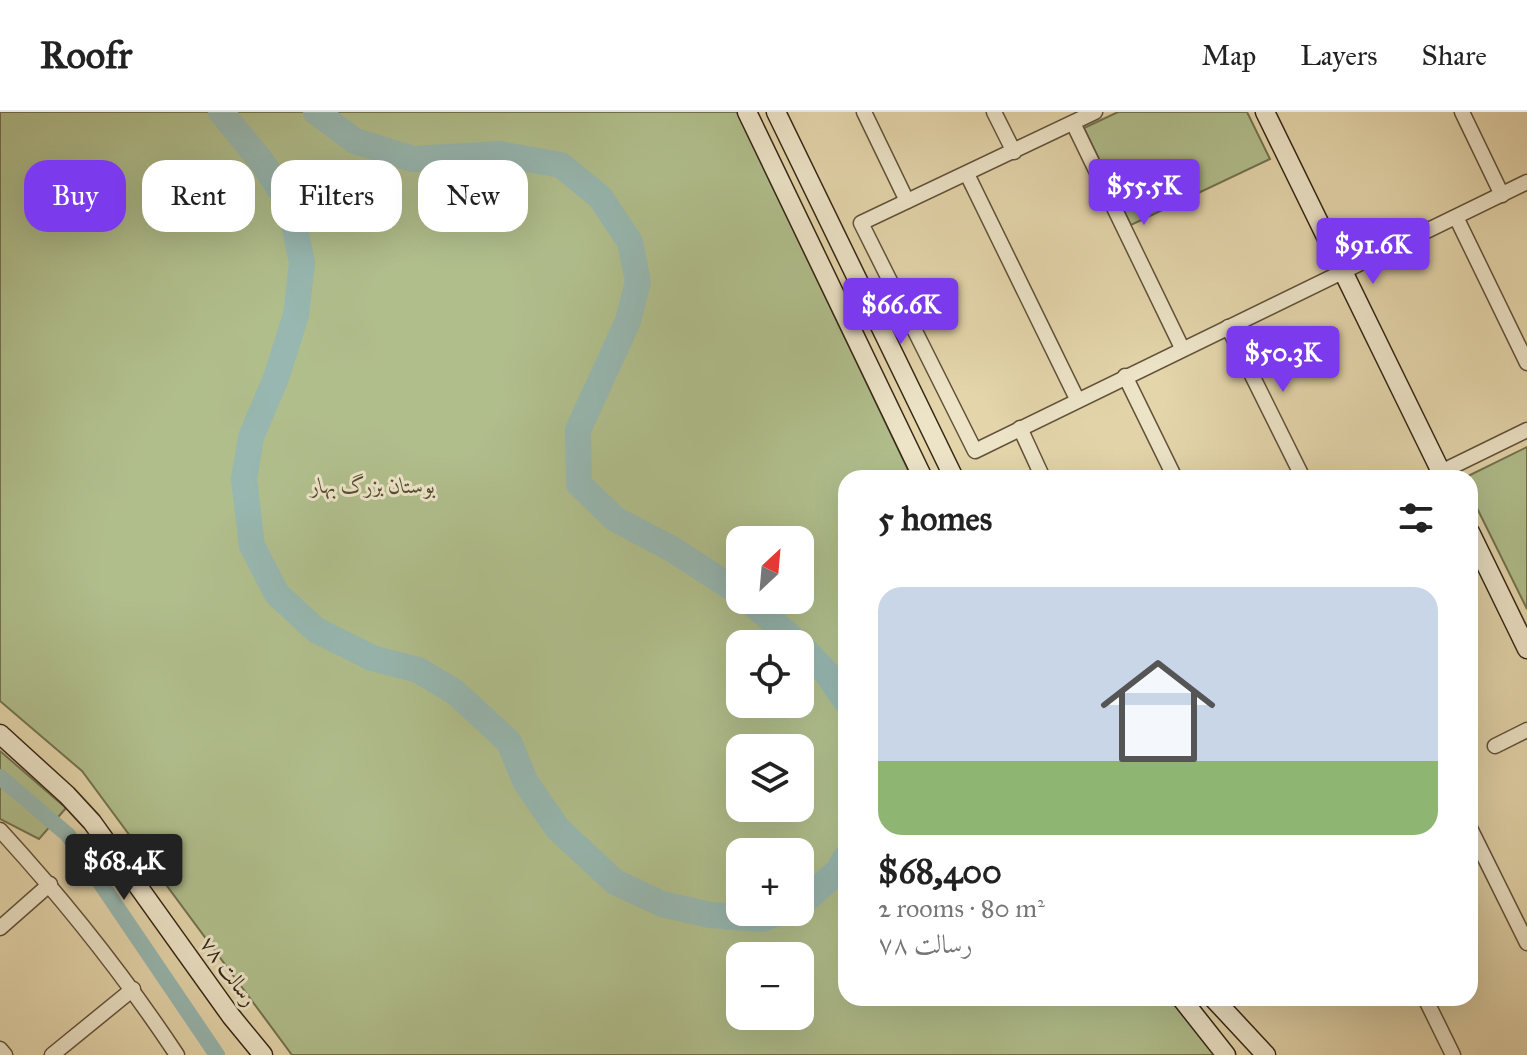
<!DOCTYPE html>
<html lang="en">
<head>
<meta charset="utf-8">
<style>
  body { margin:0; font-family:"IM FELL Great Primer",Amiri,serif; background:#f6f6f6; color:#222; height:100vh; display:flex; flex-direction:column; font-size:30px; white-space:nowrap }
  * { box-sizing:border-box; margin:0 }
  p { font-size:26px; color:#767676 }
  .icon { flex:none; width:44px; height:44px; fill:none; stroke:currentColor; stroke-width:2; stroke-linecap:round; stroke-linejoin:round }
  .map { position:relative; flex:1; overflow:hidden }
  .side { position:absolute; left:838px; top:358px; width:640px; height:536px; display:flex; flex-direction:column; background:#fff; border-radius:24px; box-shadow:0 8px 32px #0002 }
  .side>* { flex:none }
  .banner { position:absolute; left:24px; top:48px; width:694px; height:72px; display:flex; gap:16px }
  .needle { width:52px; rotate:26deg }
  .controls { position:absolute; left:726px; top:414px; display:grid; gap:16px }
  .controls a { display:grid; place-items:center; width:88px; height:88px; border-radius:16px; background:#fff; box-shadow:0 8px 32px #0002; font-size:40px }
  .price { position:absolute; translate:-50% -68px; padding:0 18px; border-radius:8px; background:#7c3aed; color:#fff; font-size:26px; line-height:52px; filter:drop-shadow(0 2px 4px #0008) }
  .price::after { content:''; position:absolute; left:50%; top:48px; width:24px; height:18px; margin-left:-12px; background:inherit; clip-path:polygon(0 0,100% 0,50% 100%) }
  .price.selected { background:#222; color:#fff }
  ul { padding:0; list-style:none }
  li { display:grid; align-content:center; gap:16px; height:424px; padding:0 40px }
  li span { display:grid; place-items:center; height:248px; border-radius:24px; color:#555 }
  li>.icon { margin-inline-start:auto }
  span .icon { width:144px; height:144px; fill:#fffc; stroke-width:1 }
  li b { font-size:34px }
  h2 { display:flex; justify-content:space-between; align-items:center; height:96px; padding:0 40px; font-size:34px }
  .pill { padding:0 28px; border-radius:24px; background:#fff; box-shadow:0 8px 32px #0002; font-size:28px; line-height:72px }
  .pill.selected { background:#7c3aed; color:#fff }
  header { display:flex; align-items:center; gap:48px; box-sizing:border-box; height:112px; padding:0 40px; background:#fff; border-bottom:2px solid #e0e0e0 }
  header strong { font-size:38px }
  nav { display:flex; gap:44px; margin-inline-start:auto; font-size:28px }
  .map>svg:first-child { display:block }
  .green { fill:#b0be8c; stroke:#727250; stroke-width:2; fill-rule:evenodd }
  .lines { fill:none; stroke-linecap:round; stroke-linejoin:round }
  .canal { stroke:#97b7b0; stroke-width:16 }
  .river { stroke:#97b7b0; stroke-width:26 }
  .street-casing { stroke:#61523a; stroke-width:17 }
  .secondary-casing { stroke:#352615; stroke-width:21 }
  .street { stroke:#ede4c8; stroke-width:14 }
  .secondary { stroke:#ede4c8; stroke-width:18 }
  .labels { text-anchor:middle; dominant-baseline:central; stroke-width:6; stroke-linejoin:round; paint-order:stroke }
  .park-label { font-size:22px; font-style:italic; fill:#544c33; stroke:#ede4c8 }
  .street-label { font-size:22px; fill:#352615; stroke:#ede4c8 }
</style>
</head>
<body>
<header>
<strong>Roofr</strong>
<nav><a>Map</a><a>Layers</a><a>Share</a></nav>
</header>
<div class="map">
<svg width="1527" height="943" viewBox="0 0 1527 943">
  <rect width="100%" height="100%" fill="#e4d5ab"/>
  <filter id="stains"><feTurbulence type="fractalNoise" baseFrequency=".0025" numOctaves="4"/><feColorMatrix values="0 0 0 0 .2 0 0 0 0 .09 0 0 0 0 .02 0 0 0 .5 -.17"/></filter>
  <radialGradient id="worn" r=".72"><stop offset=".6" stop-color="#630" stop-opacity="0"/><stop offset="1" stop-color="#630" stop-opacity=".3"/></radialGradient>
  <!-- green -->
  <g class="green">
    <path d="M0,0H737L912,366H846V886H1173L1220,943H292L82,659L0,589ZM740,428H800V488H740ZM740,532H800V592H740ZM740,636H800V696H740ZM740,740H800V800H740ZM740,844H800V904H740Z"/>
    <polygon points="1118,0 1247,0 1270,47 1131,113 1084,16"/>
    <polygon points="1527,335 1527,497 1470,382 1470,366 1464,366"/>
    <polygon points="0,639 66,696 39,727 0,707"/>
  </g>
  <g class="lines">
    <!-- canal -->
    <polyline class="canal" points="0,665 68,723 217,943"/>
    <!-- river -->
    <g class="river">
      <polyline points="221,0 262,50 290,93 302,151 296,203 276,266 251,325 244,367 252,434 277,482 316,518 372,546 418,558 455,580 509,630 526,671 558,717 615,770 662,792 710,803 762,807 781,800"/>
      <polyline points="316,0 355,29 413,47 499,42 561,53 600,85 630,130 638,170 628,209 578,318 579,372 615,407 672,437 740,481"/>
      <polyline points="748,488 799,532"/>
      <polyline points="800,533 826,560 846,589"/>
      <polyline points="800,793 838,759 846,745"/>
    </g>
    <defs>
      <g id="street">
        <polyline points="864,0 907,89"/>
        <polyline points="994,0 1014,40"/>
        <polyline points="1095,0 861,111 975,339 1527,70"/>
        <polyline points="1462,0 1502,83"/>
        <polyline points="1073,11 1182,236"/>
        <polyline points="967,62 1077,287"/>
        <polyline points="1456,105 1527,251"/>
        <polyline points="1228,215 1303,366"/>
        <polyline points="1125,264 1175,366"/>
        <polyline points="1020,316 1043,366"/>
        <polyline points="1441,360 1527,318"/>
        <polyline points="1495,634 1527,618"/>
        <polyline points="1470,716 1527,831"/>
        <path d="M0,718C65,789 124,863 177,943"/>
        <polyline points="0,816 50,772"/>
        <polyline points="1425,886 1453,943"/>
        <polyline points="0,937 5,943"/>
        <polyline points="52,943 133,877"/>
      </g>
      <g id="secondary">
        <polyline points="747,0 923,366"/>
        <polyline points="776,0 954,366"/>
        <polyline points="1265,0 1444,366"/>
        <polyline points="1470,420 1527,537"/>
        <polyline points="0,622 67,683 92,710 231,904 263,943"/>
        <polyline points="1181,886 1226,943"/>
        <polyline points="1213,886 1266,943"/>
      </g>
    </defs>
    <!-- street casing -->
    <use href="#street" class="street-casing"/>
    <!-- secondary casing -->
    <use href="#secondary" class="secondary-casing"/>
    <!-- street -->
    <use href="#street" class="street"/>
    <!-- secondary -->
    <use href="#secondary" class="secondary"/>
  </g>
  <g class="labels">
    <!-- park labels -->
    <g class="park-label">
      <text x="373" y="373">بوستان بزرگ بهار</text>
    </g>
    <!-- street labels -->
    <g class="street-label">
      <text transform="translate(229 859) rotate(54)">رسالت ۷۸</text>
    </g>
  </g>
  <rect width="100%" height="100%" filter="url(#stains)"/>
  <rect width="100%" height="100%" fill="url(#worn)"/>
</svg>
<div class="controls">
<a><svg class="needle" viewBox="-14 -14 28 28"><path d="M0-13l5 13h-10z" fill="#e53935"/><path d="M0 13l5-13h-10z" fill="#767676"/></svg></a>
<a><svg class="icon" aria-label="locate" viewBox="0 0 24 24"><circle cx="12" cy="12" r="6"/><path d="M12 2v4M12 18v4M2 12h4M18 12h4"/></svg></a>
<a><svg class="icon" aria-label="layers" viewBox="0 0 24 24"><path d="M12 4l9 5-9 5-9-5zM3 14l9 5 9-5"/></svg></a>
<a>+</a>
<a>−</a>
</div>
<b class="price" style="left:1144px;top:115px">$55.5K</b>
<b class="price" style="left:1373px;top:174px">$91.6K</b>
<b class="price" style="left:901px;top:234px">$66.6K</b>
<b class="price" style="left:1283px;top:282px">$50.3K</b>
<b class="price selected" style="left:124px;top:790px">$68.4K</b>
<div class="banner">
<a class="pill selected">Buy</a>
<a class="pill">Rent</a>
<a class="pill">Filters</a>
<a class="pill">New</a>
</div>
<section class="side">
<h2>5 homes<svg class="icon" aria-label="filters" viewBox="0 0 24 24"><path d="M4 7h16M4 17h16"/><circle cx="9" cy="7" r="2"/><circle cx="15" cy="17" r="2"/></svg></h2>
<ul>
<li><span style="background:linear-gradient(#c9d6e8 70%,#8fb573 0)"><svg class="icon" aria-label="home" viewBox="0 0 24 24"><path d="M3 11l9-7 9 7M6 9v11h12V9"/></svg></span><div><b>$68,400</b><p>2 rooms · 80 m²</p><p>رسالت ۷۸</p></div></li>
</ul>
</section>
</div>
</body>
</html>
